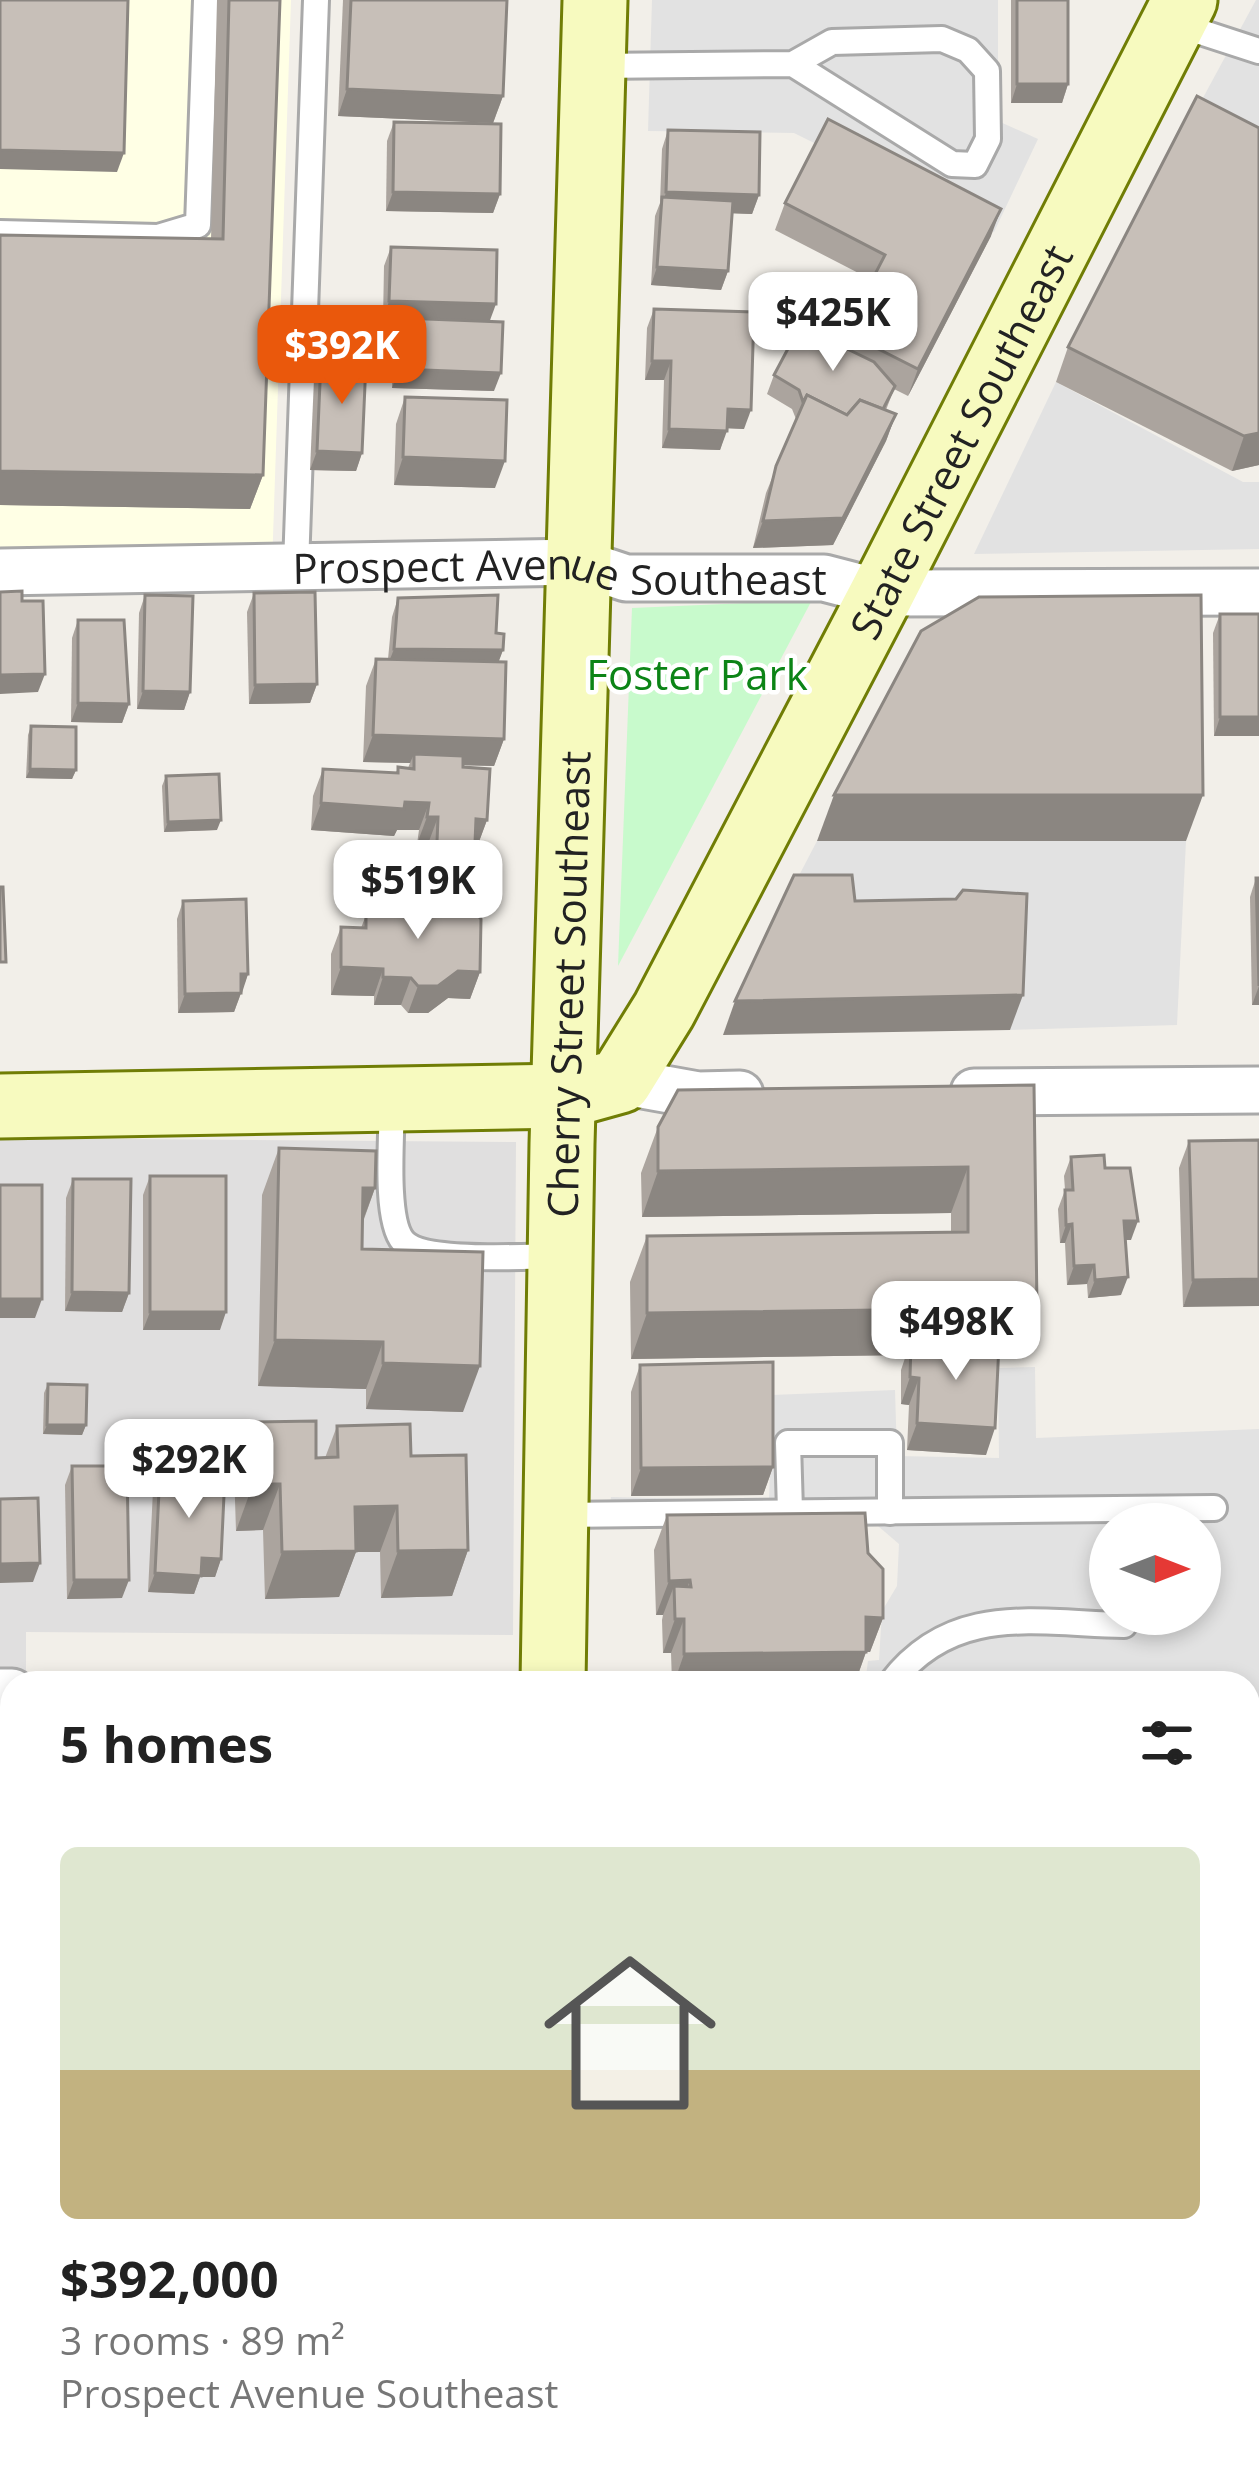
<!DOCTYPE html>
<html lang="en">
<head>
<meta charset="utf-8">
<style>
  body { margin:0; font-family:"Open Sans",sans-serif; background:#f6f6f6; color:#222; height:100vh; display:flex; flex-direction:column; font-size:45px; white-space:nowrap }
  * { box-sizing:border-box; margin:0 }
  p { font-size:39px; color:#767676 }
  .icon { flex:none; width:66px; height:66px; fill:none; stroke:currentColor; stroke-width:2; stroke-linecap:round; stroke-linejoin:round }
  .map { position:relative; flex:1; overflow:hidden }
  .sheet { position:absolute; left:0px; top:1671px; width:1260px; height:804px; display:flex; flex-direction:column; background:#fff; border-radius:36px 36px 0 0; box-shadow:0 6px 18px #0003 }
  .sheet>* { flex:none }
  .needle { width:78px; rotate:90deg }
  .tools { position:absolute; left:1089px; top:1503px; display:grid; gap:24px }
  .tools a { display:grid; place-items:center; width:132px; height:132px; border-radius:50%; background:#fff; box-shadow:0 6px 18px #0003; font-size:60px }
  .price { position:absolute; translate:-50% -102px; padding:0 27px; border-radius:24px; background:#fff; color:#222; font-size:39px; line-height:78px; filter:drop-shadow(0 3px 6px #0008) }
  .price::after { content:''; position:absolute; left:50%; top:72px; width:36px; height:27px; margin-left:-18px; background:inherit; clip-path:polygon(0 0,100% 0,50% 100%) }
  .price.on { background:#ea580c; color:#fff }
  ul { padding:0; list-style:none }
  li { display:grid; align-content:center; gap:24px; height:636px; padding:0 60px }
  li span { display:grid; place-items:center; height:372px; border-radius:18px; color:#555 }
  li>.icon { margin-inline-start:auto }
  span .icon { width:216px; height:216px; fill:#fffc; stroke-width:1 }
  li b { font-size:51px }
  h2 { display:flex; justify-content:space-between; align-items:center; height:144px; padding:0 60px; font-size:51px }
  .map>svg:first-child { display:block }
  .residential { fill:#e0dfdf }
  .education { fill:#ffffe5 }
  .park { fill:#c8facc }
  .parking { fill:#e2e2e2; fill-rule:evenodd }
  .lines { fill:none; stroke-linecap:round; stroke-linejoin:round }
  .lane-casing { stroke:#a9a9a9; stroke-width:30 }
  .street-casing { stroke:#a9a9a9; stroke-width:51 }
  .secondary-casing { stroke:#707d05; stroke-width:69 }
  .lane { stroke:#fff; stroke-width:24 }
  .street { stroke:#fff; stroke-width:45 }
  .secondary { stroke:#f7fabf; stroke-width:63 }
  .wall { fill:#aba49e }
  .shaded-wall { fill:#8b8681 }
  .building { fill:#c7bfb8; stroke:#8b8681; stroke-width:3 }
  .labels { text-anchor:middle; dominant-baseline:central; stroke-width:9; stroke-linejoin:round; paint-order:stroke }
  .street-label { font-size:42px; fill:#222; stroke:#fff }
  .park-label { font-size:42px; fill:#0c8416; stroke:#fff }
</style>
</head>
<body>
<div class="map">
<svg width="1259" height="2475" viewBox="0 0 1259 2475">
  <rect width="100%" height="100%" fill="#f2efe9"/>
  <!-- residential -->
  <polygon class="residential" points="0,1138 516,1142 513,1635 26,1632 26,1683 12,1683 12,2463 220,2463 220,2475 0,2475"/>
  <!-- education -->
  <polygon class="education" points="0,0 291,0 272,567 0,572"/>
  <!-- park -->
  <polygon class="park" points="812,600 618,966 632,608"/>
  <!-- parking -->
  <g class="parking">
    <polygon points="652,0 998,0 998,121 1038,139 994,232 794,133 648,131"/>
    <polygon points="1256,0 1259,0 1259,169 1185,131"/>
    <polygon points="1056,382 1243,482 1259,482 1259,549 974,554"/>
    <polygon points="817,841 1186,841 1177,1025 1010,1030 781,910"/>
    <path d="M1035,1367L1036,1438L1259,1429V1713H1248V1683H865L868,1661L879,1660L882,1611L897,1586L899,1544L878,1526H609L611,1497L769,1501L772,1395L895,1390L897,1456L999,1458L998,1368ZM1110,1524H1200V1614H1110Z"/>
    <polygon points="302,2463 379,2463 379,2473 302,2475"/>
  </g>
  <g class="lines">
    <defs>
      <g id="lane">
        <polyline points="1176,24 1259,51"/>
        <polyline points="595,66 793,64 832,42 942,39 968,50 987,71 988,139 975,165 952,164 793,64"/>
        <polyline points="0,233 158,237 198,225 206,0"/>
        <polyline points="296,566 316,0"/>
        <path d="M392,1102C392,1132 384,1219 403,1241C423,1264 526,1256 559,1256"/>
        <polyline points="790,1511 788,1443 890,1443 890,1512"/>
        <polyline points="558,1515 1214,1508"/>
        <path d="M891,1683C952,1603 1034,1623 1124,1625"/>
        <polyline points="891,2463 891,2475"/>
        <polyline points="1086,2475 1086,2463"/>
      </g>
      <g id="street">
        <path id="s1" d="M0,572L578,562L626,578H824L882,593L1259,592"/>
        <polyline points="620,1081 698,1095 740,1094"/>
        <polyline points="974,1092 1259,1090"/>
        <polyline points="0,1692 12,1692"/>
        <polyline points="1248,2253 1259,2253"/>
        <polyline points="0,2272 12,2272"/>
      </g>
      <g id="secondary">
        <path id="s2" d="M0,1106L566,1096L620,1081L664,1010L882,593L1185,0"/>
        <path id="s3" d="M553,1683L562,1144L595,0"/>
        <polyline points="540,2463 540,2475"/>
      </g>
    </defs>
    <!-- lane casing -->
    <use href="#lane" class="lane-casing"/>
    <!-- street casing -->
    <use href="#street" class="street-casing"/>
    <!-- secondary casing -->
    <use href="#secondary" class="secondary-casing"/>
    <!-- lane -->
    <use href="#lane" class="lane"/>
    <!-- street -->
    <use href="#street" class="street"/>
    <!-- secondary -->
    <use href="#secondary" class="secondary"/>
  </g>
  <!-- wall -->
  <g class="wall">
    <polygon points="217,0 280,0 263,475 250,509 0,505 0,235 211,239"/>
    <polygon points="343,0 507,0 503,96 493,123 338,116"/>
    <polygon points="1011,0 1068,0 1068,84 1062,103 1011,103"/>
    <polygon points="394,122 500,194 493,213 386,211 387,141"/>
    <polygon points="1259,128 1259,465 1232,471 1056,382 1068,347"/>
    <polygon points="668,130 759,195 752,214 732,213 728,271 721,290 651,285 655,216 660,203 662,149"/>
    <polygon points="785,203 991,236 908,396 894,389 886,410 896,414 886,441 833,545 753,548 766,493 796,419 792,409 767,394 774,375 840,345 872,280 775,230"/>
    <polygon points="391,247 489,322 494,391 392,388 394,337 400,320 383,320 384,266"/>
    <polygon points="654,309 744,429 727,428 720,450 662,448 664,380 645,380 647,328"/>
    <polygon points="321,360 362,453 356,471 310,470 314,379"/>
    <polygon points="405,397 495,488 394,485 396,424"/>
    <polygon points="254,593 317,684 310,703 249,704 247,612"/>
    <polygon points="145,595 190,692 184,710 137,709 139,613"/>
    <polygon points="398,598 496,633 503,650 498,662 504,739 494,766 463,765 487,820 477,847 474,847 465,871 427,869 428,844 417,844 419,830 397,830 394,836 311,830 313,796 323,769 396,773 398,767 408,768 410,763 363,762 366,686 376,659 388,659 392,617"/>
    <polygon points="1220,614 1259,736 1214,736 1213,633"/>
    <polygon points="78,620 129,704 122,723 71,722 72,638"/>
    <polygon points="31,726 76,770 72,779 26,778 28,735"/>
    <polygon points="166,776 217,830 164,832 162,786"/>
    <polygon points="1256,878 1259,878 1259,1005 1252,1005 1250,897"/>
    <polygon points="410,896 480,972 470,999 448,998 428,1013 408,1013 401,1005 374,1005 374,996 331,995 331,954 341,927 361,928 366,915 403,916"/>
    <polygon points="183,901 248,974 234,1012 178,1013 177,919"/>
    <polygon points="1034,1085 1020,1354 998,1354 986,1455 907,1450 909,1405 901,1404 901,1370 906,1355 631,1359 630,1282 647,1236 951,1232 951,1213 642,1217 641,1173 658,1127"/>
    <polygon points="1259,1140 1183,1307 1179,1168 1189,1141"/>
    <polygon points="279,1148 375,1188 363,1222 362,1249 463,1412 366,1409 366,1389 258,1386 262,1195"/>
    <polygon points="1071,1157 1105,1168 1131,1240 1126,1240 1121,1295 1088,1298 1087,1284 1067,1285 1065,1243 1060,1243 1058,1209 1065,1190 1064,1176"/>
    <polygon points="150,1176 220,1330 143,1330 143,1195"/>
    <polygon points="73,1179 129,1293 122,1312 65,1311 66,1198"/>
    <polygon points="640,1365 773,1467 763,1495 631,1496 631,1392"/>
    <polygon points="48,1384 86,1425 82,1435 43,1434 44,1393"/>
    <polygon points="251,1422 316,1458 325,1458 337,1426 411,1456 468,1550 452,1596 381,1598 380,1552 356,1552 339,1597 265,1599 263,1530 236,1531 234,1469"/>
    <polygon points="72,1466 122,1598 67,1599 65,1485"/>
    <polygon points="160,1471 221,1559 215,1577 200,1577 194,1594 148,1592 153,1490"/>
    <polygon points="667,1515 868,1553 883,1618 870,1652 866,1652 855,1683 672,1683 671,1653 663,1653 662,1620 663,1615 656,1615 654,1550"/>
    <polygon points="12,2394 12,2463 47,2463 42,2475 7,2475 6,2411"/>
    <polygon points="668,2463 836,2463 836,2465 833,2475 669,2475"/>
    <polygon points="1121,2463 1248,2463 1259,2475 1121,2475"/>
  </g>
  <!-- shaded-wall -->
  <g class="shaded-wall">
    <polygon points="1017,84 1068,84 1062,103 1011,103"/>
    <polygon points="347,89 503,96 493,123 338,116"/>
    <polygon points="0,150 124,153 117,172 0,169"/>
    <polygon points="393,192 500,194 493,213 386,211"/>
    <polygon points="666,192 759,195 752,214 661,211"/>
    <polygon points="1001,209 991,236 908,396 918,369"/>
    <polygon points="657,267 728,271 721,290 651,285"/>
    <polygon points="389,301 496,304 489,323 383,320"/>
    <polygon points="652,361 671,361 664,380 645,380"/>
    <polygon points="399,369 501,373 494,391 392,388"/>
    <polygon points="728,409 751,410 744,429 721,428"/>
    <polygon points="896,414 886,441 833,545 753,548 763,521"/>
    <polygon points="669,429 727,431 720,450 662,448"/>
    <polygon points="1259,433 1259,465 1232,471 1244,436"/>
    <polygon points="317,451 362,453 356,471 310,470"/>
    <polygon points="403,457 505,461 495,488 394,485"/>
    <polygon points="0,471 263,475 250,509 0,505"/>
    <polygon points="394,649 503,650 496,669 387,667"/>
    <polygon points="45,674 38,692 0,694 0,675"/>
    <polygon points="317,684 310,703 249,704 255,685"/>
    <polygon points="143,691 190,692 184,710 137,709"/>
    <polygon points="78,703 129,704 122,723 71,722"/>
    <polygon points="1220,717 1259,717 1259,736 1214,736"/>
    <polygon points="373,735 504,739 494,766 414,764 414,754 410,763 363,762"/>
    <polygon points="30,769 76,770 72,779 26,778"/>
    <polygon points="834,795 1203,795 1186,841 817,841"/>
    <polygon points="405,802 429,803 419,830 397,830 394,836 311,830 321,803"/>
    <polygon points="427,817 438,817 428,844 417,844"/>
    <polygon points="476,819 487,820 477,847 474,847 465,871 427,869 437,842"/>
    <polygon points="221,820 217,830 164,832 168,822"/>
    <polygon points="341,967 383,969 374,996 331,995"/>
    <polygon points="458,971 480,972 470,999 448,998 428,1013 408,1013 418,986"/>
    <polygon points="241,974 248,974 242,993"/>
    <polygon points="383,977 411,978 401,1005 374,1005"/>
    <polygon points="1259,986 1259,1005 1252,1005"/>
    <polygon points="241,993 234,1012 178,1013 185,994"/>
    <polygon points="1023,995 1010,1030 723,1035 735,1001"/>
    <polygon points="968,1167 951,1213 642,1217 658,1171"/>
    <polygon points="363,1188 375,1188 358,1234"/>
    <polygon points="1124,1221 1138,1221 1131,1240 1118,1240"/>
    <polygon points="1072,1224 1065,1243 1060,1243 1066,1225"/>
    <polygon points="1094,1265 1087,1284 1067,1285 1074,1266"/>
    <polygon points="1128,1277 1121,1295 1088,1298 1095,1280"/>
    <polygon points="1259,1279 1259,1306 1183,1307 1193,1280"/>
    <polygon points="72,1292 129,1293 122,1312 65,1311"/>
    <polygon points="0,1299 42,1299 35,1318 0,1318"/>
    <polygon points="1037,1308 1020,1354 911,1355 911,1343 906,1355 631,1359 647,1313"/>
    <polygon points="150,1312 226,1312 220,1330 143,1330"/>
    <polygon points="275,1340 383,1342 366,1389 258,1386"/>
    <polygon points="383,1363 480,1366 463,1412 366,1409"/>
    <polygon points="910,1377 919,1378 909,1405 901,1404"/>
    <polygon points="917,1423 995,1428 986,1455 907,1450"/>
    <polygon points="47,1425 86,1425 82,1435 43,1434"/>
    <polygon points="773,1467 763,1495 631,1496 641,1468"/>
    <polygon points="253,1484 280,1484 263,1530 236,1531"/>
    <polygon points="397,1506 380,1552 356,1552 339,1597 265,1599 282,1552 355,1507"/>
    <polygon points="468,1550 452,1596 381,1598 398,1551"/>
    <polygon points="202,1558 221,1559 215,1577 200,1577 194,1594 148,1592 155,1573"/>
    <polygon points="40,1563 33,1582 0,1583 0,1564"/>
    <polygon points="74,1580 129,1580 122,1598 67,1599"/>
    <polygon points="690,1580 678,1615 674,1586 663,1615 656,1615 669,1581"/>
    <polygon points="866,1617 883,1618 870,1652 853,1651"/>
    <polygon points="675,1619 684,1619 671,1653 663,1653"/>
    <polygon points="866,1652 855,1683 674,1683 684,1654"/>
    <polygon points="1248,1754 1259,1754 1257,1763 1248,1763"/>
    <polygon points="12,1847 12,1866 6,1881 0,1881 0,1854"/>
    <polygon points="1248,2074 1259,2074 1259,2083 1255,2093 1248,2092"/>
    <rect x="0" y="2129" width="12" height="19"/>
    <polygon points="13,2463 47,2463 42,2475 8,2475"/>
    <polygon points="143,2463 217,2463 215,2470 140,2471"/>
  </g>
  <!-- building -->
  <g class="building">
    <polygon points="0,0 128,0 124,153 0,150"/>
    <polygon points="229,0 280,0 263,475 0,471 0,235 223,239"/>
    <polygon points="351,0 507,0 503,96 347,89"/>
    <rect x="1017" y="0" width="51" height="84"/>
    <polygon points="1197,96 1259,128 1259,433 1244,436 1068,347"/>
    <polygon points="828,119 1001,209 918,369 845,332 885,255 785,203"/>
    <polygon points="394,122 501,124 500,194 393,192"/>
    <polygon points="668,130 760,132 759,195 666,192"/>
    <polygon points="662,197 733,201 728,271 657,267"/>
    <polygon points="391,247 497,250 496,304 389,301"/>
    <polygon points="654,309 754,312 751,410 728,409 727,431 669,429 671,361 652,361"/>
    <polygon points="401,318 503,322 501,373 399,369"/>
    <polygon points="800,326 874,362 895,386 883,409 860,400 847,415 807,395 803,402 799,390 774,375"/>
    <polygon points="321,360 366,362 362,453 317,451"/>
    <polygon points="807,395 847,415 860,400 896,414 843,518 763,521 776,466"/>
    <polygon points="405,397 507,400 505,461 403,457"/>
    <polygon points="22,591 22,601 43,601 45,674 0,675 0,592"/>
    <polygon points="315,592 317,684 255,685 254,593"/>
    <polygon points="145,595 193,596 190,692 143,691"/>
    <polygon points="498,595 496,633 504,634 503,650 394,649 398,598"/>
    <polygon points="1201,595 1203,795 834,795 921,631 979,597"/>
    <rect x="1220" y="614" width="39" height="103"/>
    <polygon points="78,620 124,620 129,704 78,703"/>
    <polygon points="376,659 506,662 504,739 373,735"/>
    <polygon points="31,726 76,727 76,770 30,769"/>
    <polygon points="414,754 463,756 463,767 490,769 487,820 476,819 475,843 437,842 438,817 427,817 429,803 405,802 404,809 321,803 323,769 398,773 398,767 414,769"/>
    <polygon points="219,774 221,820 168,822 166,776"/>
    <polygon points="794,875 852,875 855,901 956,899 963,890 1027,894 1023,995 735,1001"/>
    <polygon points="1256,878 1259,878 1259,986"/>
    <polygon points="0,887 3,887 6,962 0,962"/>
    <polygon points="410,896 460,896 481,919 480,972 458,971 438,986 418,986 411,978 383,977 383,969 341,967 341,927 366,928 366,915 411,916"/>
    <polygon points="246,899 248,974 241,974 241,993 185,994 183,901"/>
    <polygon points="1034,1085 1037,1308 647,1313 647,1236 968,1232 968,1167 658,1171 658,1127 678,1090"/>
    <polygon points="1259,1140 1259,1279 1193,1280 1189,1141"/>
    <polygon points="279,1148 376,1151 375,1188 363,1188 362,1249 483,1252 480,1366 383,1363 383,1342 275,1340"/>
    <polygon points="1104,1155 1105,1168 1130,1168 1138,1221 1124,1221 1128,1277 1095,1280 1094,1265 1074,1266 1072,1224 1066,1225 1065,1190 1073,1190 1071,1157"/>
    <rect x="150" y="1176" width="76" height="136"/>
    <polygon points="73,1179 131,1179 129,1293 72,1292"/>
    <rect x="0" y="1185" width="42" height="114"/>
    <polygon points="911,1343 999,1344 995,1428 917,1423 919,1378 910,1377"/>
    <polygon points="773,1362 773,1467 641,1468 640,1365"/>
    <polygon points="48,1384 87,1385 86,1425 47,1425"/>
    <polygon points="316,1421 316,1458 338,1457 337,1426 410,1424 411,1456 466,1455 468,1550 398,1551 397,1506 355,1507 356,1551 282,1552 280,1484 253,1484 251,1422"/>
    <polygon points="72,1466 127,1466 129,1580 74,1580"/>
    <polygon points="160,1471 225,1474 221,1559 202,1558 201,1576 155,1573"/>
    <polygon points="38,1498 40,1563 0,1564 0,1499"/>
    <polygon points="865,1513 868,1553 883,1569 883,1618 866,1617 866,1652 684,1654 684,1619 675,1619 674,1586 691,1587 690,1580 669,1581 667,1515"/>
    <rect x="1248" y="1715" width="11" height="39"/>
    <rect x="0" y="1748" width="12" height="106"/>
    <rect x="1248" y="1991" width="11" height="83"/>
    <rect x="0" y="2039" width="12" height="90"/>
    <polygon points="1248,2377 1259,2377 1259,2475 1134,2475 1134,2463 1248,2463"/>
    <polygon points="395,2463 458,2463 459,2475 396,2475"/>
    <polygon points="682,2463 836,2463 836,2465 830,2465 830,2475 683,2475"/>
    <rect x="913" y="2463" width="71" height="12"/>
  </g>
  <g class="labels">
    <!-- street labels -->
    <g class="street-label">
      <text stroke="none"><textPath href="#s2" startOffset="1347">State Street Southeast</textPath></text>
      <text stroke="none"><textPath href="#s1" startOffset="561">Prospect Avenue Southeast</textPath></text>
      <text stroke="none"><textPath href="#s3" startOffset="699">Cherry Street Southeast</textPath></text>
    </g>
    <!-- park labels -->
    <g class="park-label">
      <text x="697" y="673">Foster Park</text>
    </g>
  </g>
</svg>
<div class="tools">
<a><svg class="needle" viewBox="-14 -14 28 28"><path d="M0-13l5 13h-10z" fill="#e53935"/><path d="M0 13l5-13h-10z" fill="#767676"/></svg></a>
</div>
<b class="price" style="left:833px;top:374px">$425K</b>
<b class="price on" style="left:342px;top:407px">$392K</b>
<b class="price" style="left:418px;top:942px">$519K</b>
<b class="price" style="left:956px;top:1383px">$498K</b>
<b class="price" style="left:189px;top:1521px">$292K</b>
<section class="sheet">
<h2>5 homes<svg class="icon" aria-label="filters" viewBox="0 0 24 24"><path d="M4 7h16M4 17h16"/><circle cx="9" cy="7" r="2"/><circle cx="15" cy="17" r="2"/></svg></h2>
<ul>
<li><span style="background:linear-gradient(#dfe7d0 60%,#c2b280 0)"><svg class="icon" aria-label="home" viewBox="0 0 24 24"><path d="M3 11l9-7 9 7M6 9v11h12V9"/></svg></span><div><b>$392,000</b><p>3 rooms · 89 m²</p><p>Prospect Avenue Southeast</p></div></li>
</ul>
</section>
</div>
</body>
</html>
